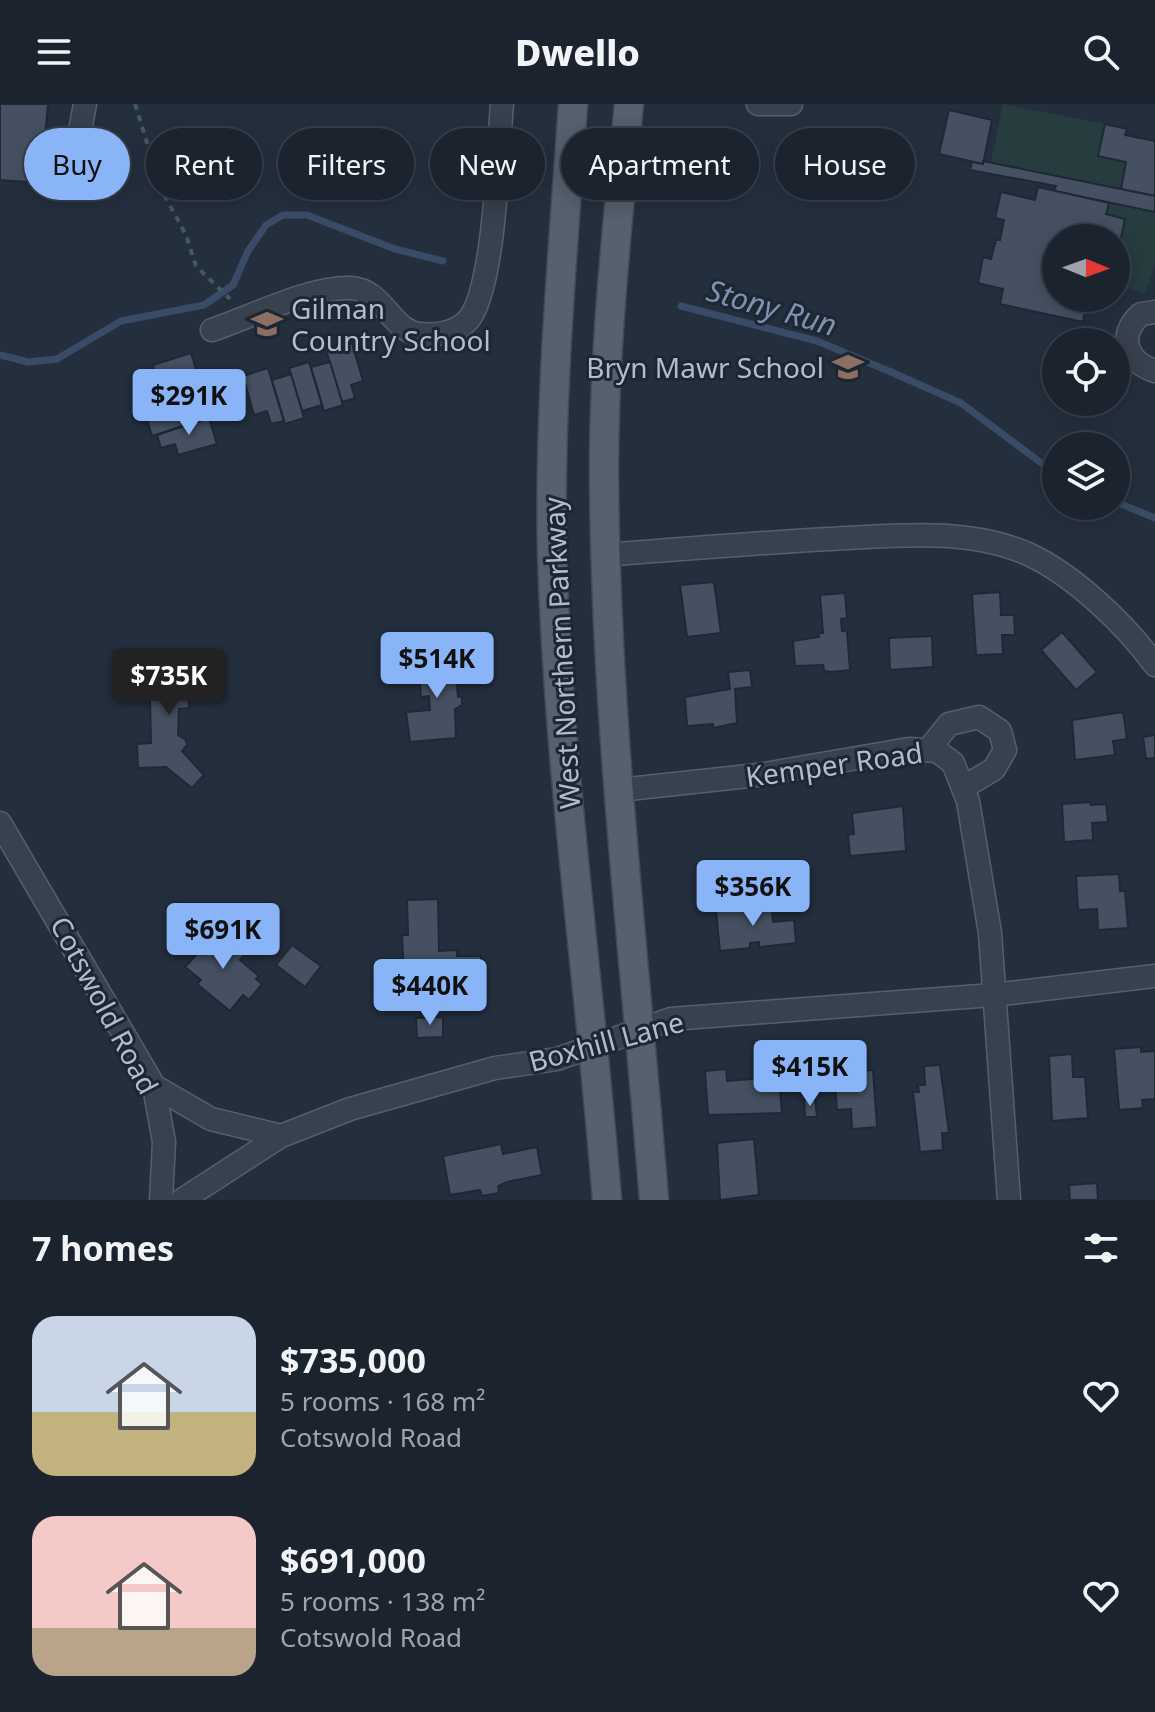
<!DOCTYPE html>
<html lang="en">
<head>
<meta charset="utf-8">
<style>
  body { margin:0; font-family:"Noto Sans",sans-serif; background:#242b36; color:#f1f3f6; height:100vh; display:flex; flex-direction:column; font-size:30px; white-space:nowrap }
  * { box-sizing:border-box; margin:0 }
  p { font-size:26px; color:#a0a4aa }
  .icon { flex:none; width:44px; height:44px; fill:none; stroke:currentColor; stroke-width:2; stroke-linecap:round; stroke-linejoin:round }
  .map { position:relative; height:1096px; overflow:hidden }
  .panel { display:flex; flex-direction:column; background:#1b232e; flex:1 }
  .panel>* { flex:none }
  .guide { position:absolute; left:24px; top:24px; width:1108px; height:72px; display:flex; gap:16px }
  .needle { width:52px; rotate:91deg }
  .controls { position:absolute; left:1042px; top:120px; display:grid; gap:16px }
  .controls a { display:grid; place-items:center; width:88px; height:88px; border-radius:50%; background:#1b232e; box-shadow:0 4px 20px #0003,0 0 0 2px #39404a; font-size:40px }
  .price { position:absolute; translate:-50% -68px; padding:0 18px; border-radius:8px; background:#8ab4f8; color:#111; font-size:26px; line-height:52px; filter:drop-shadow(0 2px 4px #0008) }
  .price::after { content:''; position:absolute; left:50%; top:48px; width:24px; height:18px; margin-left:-12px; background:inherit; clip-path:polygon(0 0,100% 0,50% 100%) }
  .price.active { background:#222; color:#fff }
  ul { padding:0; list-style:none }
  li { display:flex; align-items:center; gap:24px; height:200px; padding:0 32px }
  li span { display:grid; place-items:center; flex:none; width:224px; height:160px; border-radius:24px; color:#555 }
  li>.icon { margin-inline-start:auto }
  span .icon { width:96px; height:96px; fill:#fffc; stroke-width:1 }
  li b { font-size:34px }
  h2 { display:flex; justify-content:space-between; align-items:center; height:96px; padding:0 32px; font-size:34px }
  .pill { padding:0 28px; border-radius:36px; background:#1b232e; box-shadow:0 4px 20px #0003,0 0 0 2px #39404a; font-size:28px; line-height:72px }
  .pill.active { background:#8ab4f8; color:#111 }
  header { display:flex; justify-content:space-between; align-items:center; height:104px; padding:0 32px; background:#1b232e; font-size:36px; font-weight:800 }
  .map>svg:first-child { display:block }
  .green { fill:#263c3f }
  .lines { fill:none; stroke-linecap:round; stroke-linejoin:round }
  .stream { stroke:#394c67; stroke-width:7 }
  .building { fill:#455162; stroke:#1f2835; stroke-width:2 }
  .minor-casing { stroke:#565f6c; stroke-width:25 }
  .major-casing { stroke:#414a57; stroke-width:31 }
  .path { stroke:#44595c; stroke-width:4; stroke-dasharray:6 6; stroke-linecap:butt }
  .minor { stroke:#38414e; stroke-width:22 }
  .major { stroke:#56606e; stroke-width:28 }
  .labels { text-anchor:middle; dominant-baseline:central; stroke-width:6; stroke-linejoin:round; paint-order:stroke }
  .poi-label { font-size:28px; fill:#b4bcc9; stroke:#1d2633; text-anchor:start }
  .street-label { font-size:28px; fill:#b4bcc9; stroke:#1d2633 }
  .water-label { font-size:30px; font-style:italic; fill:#7c92b1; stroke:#1d2633 }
</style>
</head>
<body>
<header><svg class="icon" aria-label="menu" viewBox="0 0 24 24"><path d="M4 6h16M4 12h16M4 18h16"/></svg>Dwello<svg class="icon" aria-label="search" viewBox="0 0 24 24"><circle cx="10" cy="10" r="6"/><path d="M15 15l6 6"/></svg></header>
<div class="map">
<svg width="1155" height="1096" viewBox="0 0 1155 1096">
  <rect width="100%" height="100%" fill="#242f3e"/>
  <!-- green -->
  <g class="green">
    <polygon points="1003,0 1105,20 1126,58 1120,87 991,58"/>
    <polygon points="1109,99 1155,108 1155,160 1145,190 1116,181 1116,137 1120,137 1125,115 1106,110"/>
  </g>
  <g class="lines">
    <!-- stream -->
    <g class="stream">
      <polyline points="681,202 817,237 891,268 961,299 1056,370"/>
      <polyline points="0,251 28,258 57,255 121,217 204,201 233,181 248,147 266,121 283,111 307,111 395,145 443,157"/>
      <polyline points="1116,398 1155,414"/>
    </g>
  </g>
  <!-- building -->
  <g class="building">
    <polygon points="0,0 48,0 41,79 0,76"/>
    <polygon points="949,6 992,16 983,60 939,50"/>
    <polygon points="1105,20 1127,25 1125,31 1155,37 1155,92 1121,85 1126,58 1098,52"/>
    <polygon points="45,43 57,44 56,61 44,61"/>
    <polygon points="983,57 1155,92 1155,108 1054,87 1056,82 970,66 972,58 983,60"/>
    <polygon points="1038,83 1109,99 1106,110 1125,115 1120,138 1116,134 1056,134 1056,194 1107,194 1105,205 1086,201 1083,218 1000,200 1003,185 978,179 983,153 991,155 996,136 1000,136 1004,116 995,114 1001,88 1035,96"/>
    <polygon points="352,239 363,277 351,281 355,294 342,298 326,246"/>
    <polygon points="191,249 199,275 147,290 143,278 156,274 153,261"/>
    <polygon points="309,258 322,301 302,307 289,264"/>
    <polygon points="330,258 343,301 324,307 311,263"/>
    <polygon points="268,264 284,317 271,320 267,307 254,311 243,272"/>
    <polygon points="291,270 304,314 285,320 272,276"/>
    <polygon points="188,279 193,298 150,310 144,291"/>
    <polygon points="189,300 195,318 152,332 146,312"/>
    <polygon points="209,314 217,340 178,351 175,340 161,344 157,331"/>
    <polygon points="714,478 721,529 687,533 680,481"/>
    <polygon points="1000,488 1001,511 1014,511 1015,531 1002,531 1003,550 976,551 972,490"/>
    <polygon points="845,489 847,514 841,515 842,527 847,527 850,566 831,568 824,567 823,561 795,562 793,537 819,533 818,529 823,529 820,491"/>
    <polygon points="1062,528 1097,568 1076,586 1041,546"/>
    <polygon points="932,532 933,563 890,566 889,534"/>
    <polygon points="454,546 458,593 462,593 462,601 455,605 456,634 410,638 406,608 430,606 429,592 421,593 419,565 427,564 426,549"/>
    <polygon points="163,547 198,550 199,571 188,571 189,604 179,605 178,631 186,636 187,641 182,647 204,671 192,684 166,663 138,664 137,640 151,639 150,595 139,595 138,573 165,574"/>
    <polygon points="750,566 752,583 735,585 737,619 713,624 713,620 687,622 685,593 730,585 728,568"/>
    <polygon points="1123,608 1127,635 1113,637 1115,651 1075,656 1072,616"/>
    <polygon points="1155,631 1155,654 1146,655 1143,633"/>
    <polygon points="1090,698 1091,701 1106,700 1108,718 1092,719 1093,736 1064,738 1062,700"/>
    <polygon points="903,702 906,747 850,752 848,731 854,730 852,709"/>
    <polygon points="1119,770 1120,787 1125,787 1128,824 1098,826 1097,805 1078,806 1076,772"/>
    <polygon points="438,795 439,847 457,846 457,852 481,852 481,878 440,880 440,884 417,884 417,891 405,891 402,831 408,831 407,796"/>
    <polygon points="771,796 773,818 794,816 796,839 759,843 759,838 750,839 750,844 720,847 716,807 746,804 746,799"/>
    <polygon points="202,830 208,835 211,832 223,843 230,834 247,848 240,856 259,872 256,875 262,880 249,896 243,891 230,907 197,880 201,876 185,863 196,851 189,845"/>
    <polygon points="292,841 321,862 305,883 276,861"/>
    <polygon points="443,913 443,933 417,934 416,914"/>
    <polygon points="1141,943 1141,948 1155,947 1155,995 1142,996 1143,1004 1119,1006 1114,945"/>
    <polygon points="1072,950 1073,973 1085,973 1088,1014 1052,1017 1049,952"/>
    <polygon points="940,961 949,1029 942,1029 943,1046 920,1048 913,988 919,988 918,981 925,981 924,962"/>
    <polygon points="791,962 793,985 780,986 782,1009 708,1011 705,967 726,965 727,977 764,974 766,987 771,987 769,964"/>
    <polygon points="873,966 877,1023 852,1025 851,1005 837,1006 834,969"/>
    <polygon points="815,994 817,1013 805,1013 804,995"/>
    <polygon points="754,1035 759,1091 720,1096 717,1039"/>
    <polygon points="501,1040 503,1050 537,1043 542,1071 507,1078 498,1082 499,1089 482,1092 480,1086 450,1091 443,1052"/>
    <polygon points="1097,1079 1098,1096 1070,1096 1069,1081"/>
  </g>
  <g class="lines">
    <defs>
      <g id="minor">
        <polyline points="758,0 791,0"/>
        <polyline points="80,27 85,0"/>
        <path d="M1155,208L1141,210C1117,231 1126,258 1155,267"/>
        <path d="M212,226C251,213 311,182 351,184C384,186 390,226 419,230C436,232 457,229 469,215C495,181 498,47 502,0"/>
        <path d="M605,451C680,445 755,439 830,435C894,432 967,423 1028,450C1074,471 1126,521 1155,561"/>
        <polyline points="928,646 949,620 979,613 1000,627 1005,646 994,665 964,683"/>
        <polyline points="619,686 758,671 909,645 937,647 953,659 968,697 990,829 1009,1096"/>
        <polyline points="0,719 154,982 164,1038 161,1096"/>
        <polyline points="154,982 211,1015 281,1032"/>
        <polyline points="182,1096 281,1032 350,1005 495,964 557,955 671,915 993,891 1155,872"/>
      </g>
      <g id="major">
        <path d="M573,0C563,148 549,297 552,446C558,664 590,879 607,1096"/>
        <path d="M629,0C617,122 604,245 604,367C605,611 635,854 654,1096"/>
      </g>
    </defs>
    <!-- minor casing -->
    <use href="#minor" class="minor-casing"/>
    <!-- major casing -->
    <use href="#major" class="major-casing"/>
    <!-- path -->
    <polyline class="path" points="135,0 162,87 186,131 196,162 230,195"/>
    <!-- minor -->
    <use href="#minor" class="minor"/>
    <!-- major -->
    <use href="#major" class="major"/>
  </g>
  <!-- icons -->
  <defs>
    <symbol id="school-bare" viewBox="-9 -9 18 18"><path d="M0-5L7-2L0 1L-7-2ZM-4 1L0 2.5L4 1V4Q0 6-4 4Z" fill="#8d6e63" stroke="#1d2633" stroke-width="2.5" paint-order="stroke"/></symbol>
  </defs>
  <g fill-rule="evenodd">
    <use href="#school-bare" x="245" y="198" width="44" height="44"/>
    <use href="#school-bare" x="826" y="241" width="44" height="44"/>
  </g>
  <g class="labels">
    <!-- poi labels -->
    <g class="poi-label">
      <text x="291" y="204">Gilman<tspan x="291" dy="32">Country School</tspan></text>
      <text x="824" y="263" text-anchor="end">Bryn Mawr School</text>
    </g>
    <!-- street labels -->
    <g class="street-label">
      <text transform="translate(561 549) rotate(-93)">West Northern Parkway</text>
      <text transform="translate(834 660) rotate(-8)">Kemper Road</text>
      <text transform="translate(105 901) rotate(62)">Cotswold Road</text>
      <text transform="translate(606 937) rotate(-15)">Boxhill Lane</text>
    </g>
    <!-- water labels -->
    <g class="water-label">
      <text transform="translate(772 203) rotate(16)">Stony Run</text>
    </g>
  </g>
</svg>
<div class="controls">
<a><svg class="needle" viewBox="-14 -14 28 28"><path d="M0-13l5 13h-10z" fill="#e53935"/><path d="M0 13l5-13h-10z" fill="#a0a4aa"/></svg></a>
<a><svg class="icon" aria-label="locate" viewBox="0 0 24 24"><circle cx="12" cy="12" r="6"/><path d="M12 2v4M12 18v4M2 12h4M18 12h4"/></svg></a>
<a><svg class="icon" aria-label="layers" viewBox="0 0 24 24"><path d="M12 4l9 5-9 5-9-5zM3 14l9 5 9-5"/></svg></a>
</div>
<b class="price" style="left:189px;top:333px">$291K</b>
<b class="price" style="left:437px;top:596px">$514K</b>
<b class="price active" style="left:169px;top:613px">$735K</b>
<b class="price" style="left:753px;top:824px">$356K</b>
<b class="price" style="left:223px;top:867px">$691K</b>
<b class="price" style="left:430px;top:923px">$440K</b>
<b class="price" style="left:810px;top:1004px">$415K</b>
<div class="guide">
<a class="pill active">Buy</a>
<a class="pill">Rent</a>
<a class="pill">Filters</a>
<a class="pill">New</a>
<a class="pill">Apartment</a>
<a class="pill">House</a>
</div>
</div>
<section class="panel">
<h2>7 homes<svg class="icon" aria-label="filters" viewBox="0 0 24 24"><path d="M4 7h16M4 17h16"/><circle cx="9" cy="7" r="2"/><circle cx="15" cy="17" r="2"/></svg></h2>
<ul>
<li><span style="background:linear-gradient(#c9d6e8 60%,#c2b280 0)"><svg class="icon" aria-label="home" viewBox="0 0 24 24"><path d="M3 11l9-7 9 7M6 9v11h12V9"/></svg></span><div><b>$735,000</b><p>5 rooms · 168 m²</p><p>Cotswold Road</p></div><svg class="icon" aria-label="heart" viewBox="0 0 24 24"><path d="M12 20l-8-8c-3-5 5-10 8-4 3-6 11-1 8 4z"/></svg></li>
<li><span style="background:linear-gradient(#f6c9c9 70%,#b9a48a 0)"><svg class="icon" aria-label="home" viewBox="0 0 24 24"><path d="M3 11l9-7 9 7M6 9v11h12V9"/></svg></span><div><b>$691,000</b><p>5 rooms · 138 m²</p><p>Cotswold Road</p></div><svg class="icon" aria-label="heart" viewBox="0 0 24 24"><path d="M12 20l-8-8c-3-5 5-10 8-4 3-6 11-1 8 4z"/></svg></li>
</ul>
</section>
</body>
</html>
